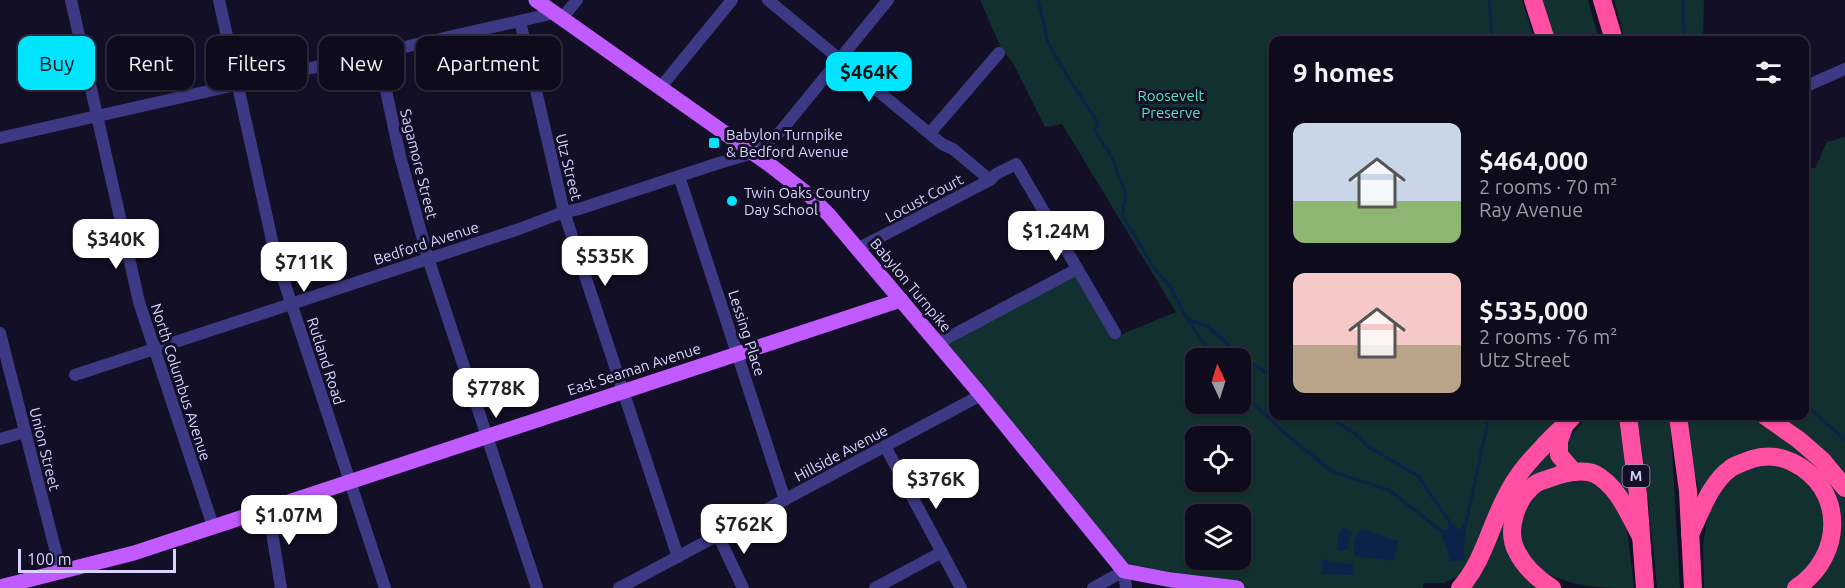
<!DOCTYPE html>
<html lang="en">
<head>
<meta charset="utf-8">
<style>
  body { margin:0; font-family:Ubuntu,sans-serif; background:#171425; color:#f1f3f6; height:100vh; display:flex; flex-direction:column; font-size:22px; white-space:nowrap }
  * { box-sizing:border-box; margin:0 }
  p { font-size:20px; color:#9b9ba3 }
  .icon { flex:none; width:33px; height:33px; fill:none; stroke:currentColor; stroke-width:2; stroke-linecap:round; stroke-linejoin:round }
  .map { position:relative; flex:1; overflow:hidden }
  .panel { position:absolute; left:1269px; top:36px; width:540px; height:384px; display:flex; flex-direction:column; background:#0e0b1c; border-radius:12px; box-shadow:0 2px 4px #0004,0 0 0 2px #2e2b3b }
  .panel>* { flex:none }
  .hud { position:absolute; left:18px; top:36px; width:570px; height:54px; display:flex; gap:12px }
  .needle { width:39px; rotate:356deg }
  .fabs { position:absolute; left:1185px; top:348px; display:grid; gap:12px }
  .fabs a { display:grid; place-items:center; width:66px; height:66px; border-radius:12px; background:#0e0b1c; box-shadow:0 2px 4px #0004,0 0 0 2px #2e2b3b; font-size:30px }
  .scale { position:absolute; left:18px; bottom:15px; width:158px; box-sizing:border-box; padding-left:6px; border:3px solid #d9d4ff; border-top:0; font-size:16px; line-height:21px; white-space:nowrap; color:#d9d4ff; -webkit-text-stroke:4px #130f26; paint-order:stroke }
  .price { position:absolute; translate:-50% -51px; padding:0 14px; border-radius:12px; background:#fff; color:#222; font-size:20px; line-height:39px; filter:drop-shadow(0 2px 3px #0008) }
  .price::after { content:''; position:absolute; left:50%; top:36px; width:18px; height:14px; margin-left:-9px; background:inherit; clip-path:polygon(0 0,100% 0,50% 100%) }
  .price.on { background:#00e5ff; color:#111 }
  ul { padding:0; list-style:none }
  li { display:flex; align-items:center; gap:18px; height:150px; padding:0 24px }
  li span { display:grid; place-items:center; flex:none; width:168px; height:120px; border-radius:12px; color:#555 }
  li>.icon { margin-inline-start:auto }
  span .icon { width:72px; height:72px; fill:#fffc; stroke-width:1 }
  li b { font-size:26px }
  h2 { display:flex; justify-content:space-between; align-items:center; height:72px; padding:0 24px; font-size:26px }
  .chip { padding:0 21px; border-radius:12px; background:#0e0b1c; box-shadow:0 2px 4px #0004,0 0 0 2px #2e2b3b; font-size:21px; line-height:54px }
  .chip.on { background:#00e5ff; color:#111 }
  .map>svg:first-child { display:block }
  .green { fill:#12302f; fill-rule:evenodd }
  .water { fill:#0c2248 }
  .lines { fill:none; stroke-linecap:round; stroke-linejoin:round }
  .stream { stroke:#0c2248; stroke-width:3 }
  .minor { stroke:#3d3a85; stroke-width:12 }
  .major { stroke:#c25bff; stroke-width:15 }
  .highway { stroke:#ff4fa3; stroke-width:18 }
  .poi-dot { fill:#00e5ff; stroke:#130f26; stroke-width:2 }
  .labels { text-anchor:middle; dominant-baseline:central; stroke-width:6; stroke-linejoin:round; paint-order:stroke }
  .shield { fill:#130f26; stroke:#9e99be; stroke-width:1.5 }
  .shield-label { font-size:14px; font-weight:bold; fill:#d9d4ff }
  .park-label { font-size:15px; fill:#5fe0c0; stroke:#130f26 }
  .poi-label { font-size:15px; fill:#d9d4ff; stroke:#130f26; text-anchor:start }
  .street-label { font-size:15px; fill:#d9d4ff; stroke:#130f26 }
</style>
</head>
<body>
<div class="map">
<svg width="1845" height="588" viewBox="0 0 1845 588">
  <rect width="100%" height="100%" fill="#130f26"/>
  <!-- green -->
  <g class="green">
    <path d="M980,0H1522L1535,40H1274V416H1563L1461,575L1444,583H1424L1423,588H1226L1125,572L940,344L1076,272L1115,337L1176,312L1062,124L1045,127L1012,61L1002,50ZM1196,358H1240V404H1196ZM1196,436H1240V482H1196ZM1196,514H1240V560H1196Z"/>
    <polygon points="1542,0 1588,0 1599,40 1555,40"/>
    <polygon points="1614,0 1704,0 1703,40 1625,40"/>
    <polygon points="1845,137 1845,479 1827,454 1781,416 1804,416 1805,168 1815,168 1827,142"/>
    <path d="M1588,416H1619L1631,509L1582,466L1564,454C1567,433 1578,432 1588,416Z"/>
    <polygon points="1637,416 1670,416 1680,588 1657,588 1646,479"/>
    <polygon points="1687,416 1756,416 1798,445 1822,468 1845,497 1845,588 1801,588 1837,545 1841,526 1836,495 1821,473 1794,456 1765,451 1701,498 1692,461"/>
    <path d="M1553,444L1563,466C1527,472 1522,494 1506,522L1538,588H1466L1516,489Z"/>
    <polygon points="1782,462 1806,473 1831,528 1807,573 1787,588 1704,588 1703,544 1710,503 1729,476 1753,463"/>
    <path d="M1571,476L1592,481L1616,499L1627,528L1634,588C1600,588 1579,588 1548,574L1544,577L1526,559L1517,519L1526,498Z"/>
  </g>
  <!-- water -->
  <g class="water">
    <polygon points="1468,516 1464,544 1465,560 1450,561 1441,531 1448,530 1448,519 1459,530 1462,528"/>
    <polygon points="1343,527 1352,532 1349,540 1348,550 1338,551 1338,537"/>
    <path d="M1362,529L1398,541L1394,561L1355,556C1352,546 1354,536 1362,529Z"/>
    <polygon points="1322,559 1327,560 1327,562 1353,564 1352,575 1322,574"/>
  </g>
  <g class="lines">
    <!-- stream -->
    <g class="stream">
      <polyline points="1038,0 1048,43 1068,77 1098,123 1095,131 1111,156 1126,194 1122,215 1156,271 1169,284 1187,319 1207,326 1245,359 1261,369 1274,380"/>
      <polyline points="1489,0 1492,40"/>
      <polyline points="1682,40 1684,32 1683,0"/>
      <polyline points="1188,320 1214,358"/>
      <polyline points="1240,391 1288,436 1331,471 1389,490 1443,532"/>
      <polyline points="1804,403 1845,440"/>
      <polyline points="1328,416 1355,434 1367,446 1418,476 1449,521"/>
      <polyline points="1467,519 1489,416"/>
    </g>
    <!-- minor -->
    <g class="minor">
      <polyline points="71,0 139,302 213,526"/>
      <polyline points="219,0 275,254 385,588"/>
      <polyline points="768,0 942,144 953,149 990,180"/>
      <polyline points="562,18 577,0"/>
      <polyline points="520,21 564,212 678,557"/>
      <polyline points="378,53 400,156 428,258 537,588"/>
      <polyline points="1804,87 1845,69"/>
      <polyline points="660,88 732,0"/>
      <polyline points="930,133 999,53"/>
      <polyline points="0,138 555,13"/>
      <polyline points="679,176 785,500"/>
      <polyline points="857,249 990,180 996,174 1016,164 1115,333"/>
      <polyline points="0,333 61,572"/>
      <polyline points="938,343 1077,269"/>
      <polyline points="75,375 519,229 564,212 579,209 719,163 753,153 780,132 888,0"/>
      <polyline points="0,439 25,432"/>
      <polyline points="885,446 961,588"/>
      <polyline points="268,508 281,588"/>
      <polyline points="718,535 743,588"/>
      <polyline points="619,588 981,395"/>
      <polyline points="875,588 942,552"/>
      <polyline points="1093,588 1124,571 1126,588"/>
    </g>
    <!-- major -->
    <g class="major">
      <polyline points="536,0 770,165 810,196 829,215 981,395 1124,571 1171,580 1237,588"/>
      <polyline points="0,587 134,553 901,300"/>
    </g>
    <!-- highway -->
    <g class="highway">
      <polyline points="1533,0 1546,40"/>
      <polyline points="1602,0 1614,40"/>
      <polyline points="1628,416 1638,495 1645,588"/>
      <polyline points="1678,416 1688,491 1693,588"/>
      <polyline points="1765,416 1799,440 1822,460 1845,488"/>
      <polyline points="1564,427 1559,441 1559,455 1573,471"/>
      <path d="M1690,534C1701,512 1710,483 1731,468C1737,464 1745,462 1752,459C1765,455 1780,456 1792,462C1845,487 1845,556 1796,588"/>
      <path d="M1460,588C1485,560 1491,521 1510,489C1518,474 1529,461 1541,449C1551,437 1563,428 1573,416"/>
      <path d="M1552,588C1538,579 1525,568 1517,552C1505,530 1517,496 1537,483C1544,479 1552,478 1559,475C1570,472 1584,469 1595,474C1618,486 1629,515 1641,537"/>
    </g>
  </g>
  <!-- markers -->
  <g class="poi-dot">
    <rect x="708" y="137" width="12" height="12" rx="3"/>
    <circle cx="732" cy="201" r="6"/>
  </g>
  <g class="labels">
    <!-- shield labels -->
    <rect class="shield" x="1622.5" y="465" width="27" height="22" rx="4.5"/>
    <g class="shield-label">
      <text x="1636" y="476">M</text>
    </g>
    <!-- park labels -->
    <g class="park-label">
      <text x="1171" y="95">Roosevelt<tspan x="1171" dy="17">Preserve</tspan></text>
    </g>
    <!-- poi labels -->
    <g class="poi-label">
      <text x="726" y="134">Babylon Turnpike<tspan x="726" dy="17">&amp; Bedford Avenue</tspan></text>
      <text x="744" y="192">Twin Oaks Country<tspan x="744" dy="17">Day School</tspan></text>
    </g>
    <!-- street labels -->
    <g class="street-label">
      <text transform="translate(419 164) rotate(76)">Sagamore Street</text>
      <text transform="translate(569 167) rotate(76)">Utz Street</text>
      <text transform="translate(924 198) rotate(-28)">Locust Court</text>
      <text transform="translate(426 243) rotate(-18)">Bedford Avenue</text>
      <text transform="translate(911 285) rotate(50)">Babylon Turnpike</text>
      <text transform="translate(747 333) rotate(72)">Lessing Place</text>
      <text transform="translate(326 361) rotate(72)">Rutland Road</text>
      <text transform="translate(634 369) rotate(-18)">East Seaman Avenue</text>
      <text transform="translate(181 382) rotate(72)">North Columbus Avenue</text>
      <text transform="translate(45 449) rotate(76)">Union Street</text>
      <text transform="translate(841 453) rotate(-28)">Hillside Avenue</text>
    </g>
  </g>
</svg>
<div class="fabs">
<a><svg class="needle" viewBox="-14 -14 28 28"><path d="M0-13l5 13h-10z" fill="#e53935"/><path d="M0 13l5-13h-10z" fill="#9b9ba3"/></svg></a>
<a><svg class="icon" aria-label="locate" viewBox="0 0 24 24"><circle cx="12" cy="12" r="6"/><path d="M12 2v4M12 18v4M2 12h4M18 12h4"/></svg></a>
<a><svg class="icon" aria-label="layers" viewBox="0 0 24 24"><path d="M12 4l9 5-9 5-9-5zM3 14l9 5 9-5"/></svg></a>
</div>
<div class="scale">100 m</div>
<b class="price on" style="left:869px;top:103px">$464K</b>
<b class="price" style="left:1056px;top:262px">$1.24M</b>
<b class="price" style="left:116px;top:270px">$340K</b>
<b class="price" style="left:605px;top:287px">$535K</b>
<b class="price" style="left:304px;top:293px">$711K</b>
<b class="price" style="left:496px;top:419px">$778K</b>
<b class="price" style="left:936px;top:510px">$376K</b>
<b class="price" style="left:289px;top:546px">$1.07M</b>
<b class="price" style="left:744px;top:555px">$762K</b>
<div class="hud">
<a class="chip on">Buy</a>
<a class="chip">Rent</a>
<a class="chip">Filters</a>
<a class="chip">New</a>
<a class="chip">Apartment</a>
</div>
<section class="panel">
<h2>9 homes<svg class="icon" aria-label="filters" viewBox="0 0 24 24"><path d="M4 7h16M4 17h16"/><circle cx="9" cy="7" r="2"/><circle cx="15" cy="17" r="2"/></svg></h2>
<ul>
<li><span style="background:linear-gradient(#c9d6e8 65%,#8fb573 0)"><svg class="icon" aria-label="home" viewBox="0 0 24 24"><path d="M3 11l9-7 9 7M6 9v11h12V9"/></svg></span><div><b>$464,000</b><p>2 rooms · 70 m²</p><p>Ray Avenue</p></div></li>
<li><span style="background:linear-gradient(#f6c9c9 60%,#b9a48a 0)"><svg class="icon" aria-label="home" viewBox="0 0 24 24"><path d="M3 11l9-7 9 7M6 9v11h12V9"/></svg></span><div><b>$535,000</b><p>2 rooms · 76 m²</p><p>Utz Street</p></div></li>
</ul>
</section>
</div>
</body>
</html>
